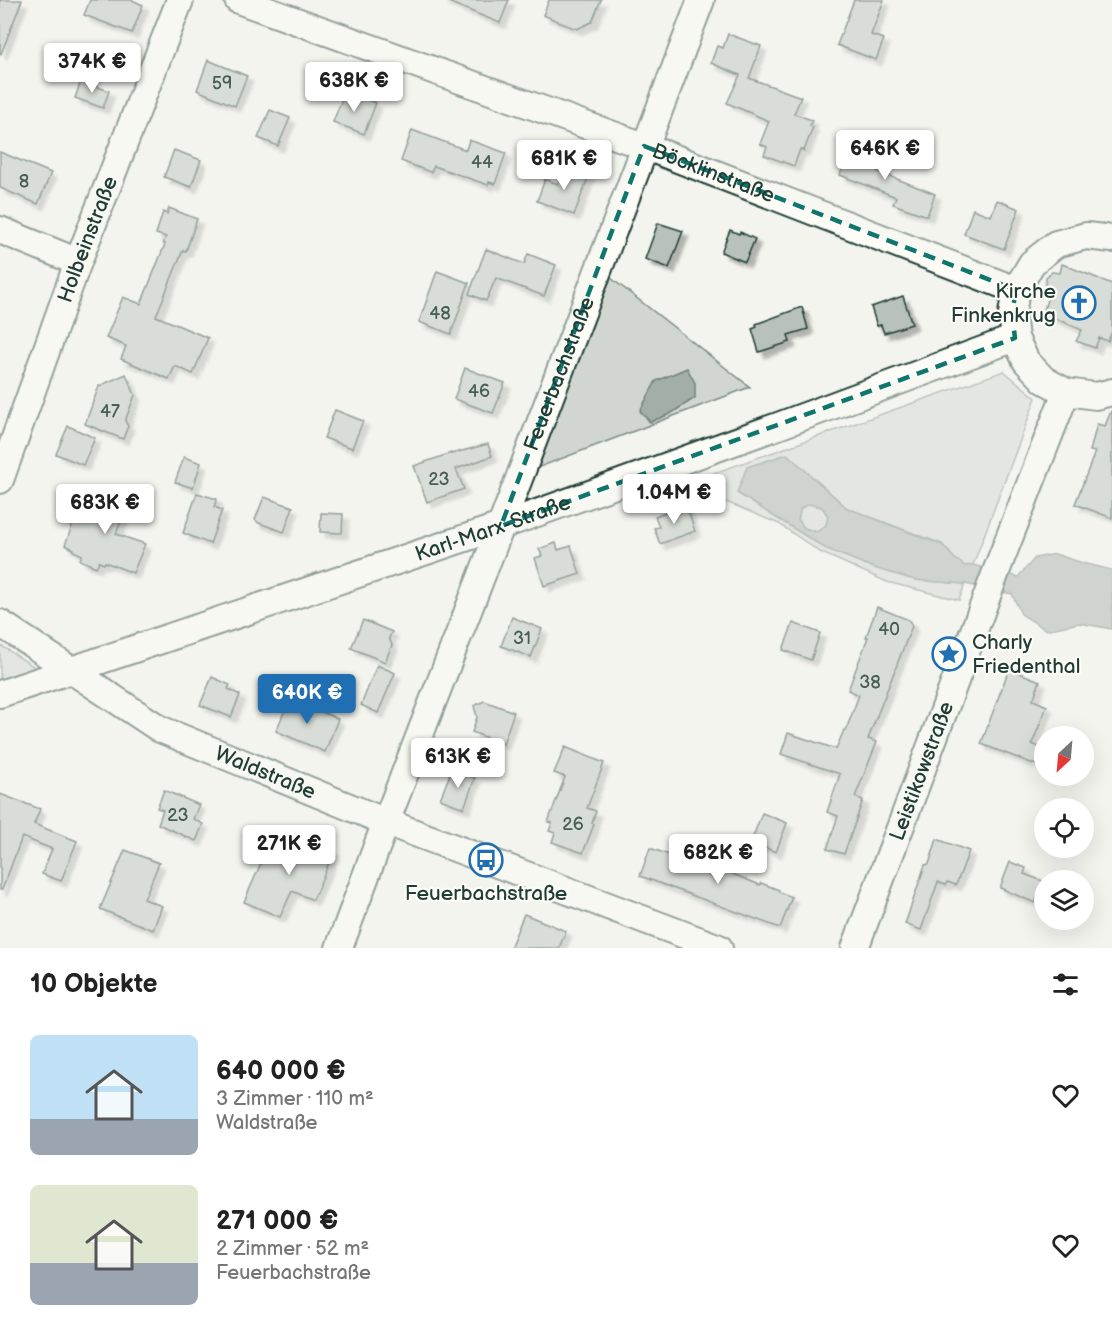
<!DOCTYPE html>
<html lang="de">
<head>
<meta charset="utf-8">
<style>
  body { margin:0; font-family:"Balsamiq Sans",sans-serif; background:#f6f6f6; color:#222; height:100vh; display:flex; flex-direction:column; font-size:22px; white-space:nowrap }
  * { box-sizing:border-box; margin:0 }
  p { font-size:20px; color:#767676 }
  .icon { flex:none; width:33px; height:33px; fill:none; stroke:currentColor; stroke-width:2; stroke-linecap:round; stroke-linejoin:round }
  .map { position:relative; height:948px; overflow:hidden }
  .drawer { display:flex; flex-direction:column; background:#fff; flex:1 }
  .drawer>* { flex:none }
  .needle { width:39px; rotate:206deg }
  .fabs { position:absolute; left:1034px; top:726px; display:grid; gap:12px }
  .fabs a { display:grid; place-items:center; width:60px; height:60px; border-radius:50%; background:#fff; box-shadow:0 6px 24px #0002; font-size:30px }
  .price { position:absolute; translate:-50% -51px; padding:0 14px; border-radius:6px; background:#fff; color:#222; font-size:20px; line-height:39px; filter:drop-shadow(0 2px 3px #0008) }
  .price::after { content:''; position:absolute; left:50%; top:36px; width:18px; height:14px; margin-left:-9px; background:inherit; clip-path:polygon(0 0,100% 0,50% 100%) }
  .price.active { background:#1f6fb2; color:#fff }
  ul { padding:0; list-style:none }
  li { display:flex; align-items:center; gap:18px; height:150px; padding:0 30px }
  li span { display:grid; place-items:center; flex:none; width:168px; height:120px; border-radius:9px; color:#555 }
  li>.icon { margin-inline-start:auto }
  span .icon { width:72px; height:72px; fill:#fffc; stroke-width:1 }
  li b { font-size:26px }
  h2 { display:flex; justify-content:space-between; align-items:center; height:72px; padding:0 30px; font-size:26px }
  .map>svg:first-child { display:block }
  .green { fill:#d1d6d1; stroke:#788a82; stroke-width:1.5 }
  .water { fill:#a3aea7; stroke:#6e8179; stroke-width:1.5; fill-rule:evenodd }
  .building { fill:#b9c1bb; stroke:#1f3d34; stroke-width:1.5; filter:url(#shadow) }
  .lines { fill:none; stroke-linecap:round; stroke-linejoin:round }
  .minor-casing { stroke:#1f3d34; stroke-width:30 }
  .minor { stroke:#fdfcf7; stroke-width:26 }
  .marked { fill:none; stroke:#0f766e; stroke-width:4.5; stroke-dasharray:12 8; stroke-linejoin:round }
  .labels { text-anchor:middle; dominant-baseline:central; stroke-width:4.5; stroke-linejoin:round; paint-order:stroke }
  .number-label { font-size:18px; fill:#465e56 }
  .street-label { font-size:21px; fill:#1f3d34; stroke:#fdfcf7 }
  .poi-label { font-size:21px; fill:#1f3d34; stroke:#fdfcf7; text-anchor:end }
</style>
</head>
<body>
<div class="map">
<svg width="1112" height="948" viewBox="0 0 1112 948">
  <defs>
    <filter id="shadow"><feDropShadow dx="5.5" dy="5.5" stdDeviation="1.5" flood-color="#0004"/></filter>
  </defs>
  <rect width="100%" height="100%" fill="#f4f4ef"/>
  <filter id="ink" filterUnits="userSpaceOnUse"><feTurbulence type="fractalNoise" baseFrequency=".0167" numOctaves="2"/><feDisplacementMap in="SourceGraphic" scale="12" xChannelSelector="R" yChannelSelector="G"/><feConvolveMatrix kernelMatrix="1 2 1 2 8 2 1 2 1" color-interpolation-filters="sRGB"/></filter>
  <g filter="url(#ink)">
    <!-- green -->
    <g class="green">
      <polygon points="611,278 750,387 529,471"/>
      <polygon points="1004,371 1036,398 973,565 965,566 954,558 942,544 847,508 787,454 747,467 737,493 825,548 874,568 915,580 965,584 959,600 887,582 820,552 779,524 707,494 700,478"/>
      <polygon points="809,504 822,507 828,516 826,525 817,532 804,528 798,519 801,508"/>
      <polygon points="0,645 36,668 0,680"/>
    </g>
    <!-- water -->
    <g class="water">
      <polygon points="687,368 695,383 695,398 670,414 650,422 640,411 656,381"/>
      <path d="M787,454L847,508L942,545L954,558L965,566L973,565L1018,577L1035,558L1055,554L1083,563L1112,570V629L1079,623L1046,630L1021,614L1012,594L965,584L915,580L874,568L825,548L737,493L747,467ZM809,504L822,507L828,516L826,525L817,532L804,528L798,519L801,508Z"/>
    </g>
    <!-- building -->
    <g class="building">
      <polygon points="0,0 22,0 1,54 0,53"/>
      <polygon points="90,0 132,0 143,5 132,33 84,15"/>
      <polygon points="443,0 509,0 500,23"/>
      <polygon points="549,0 601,0 592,22 577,29 558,22 558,21 543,15"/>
      <polygon points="854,0 884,0 871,35 884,39 876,60 837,45"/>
      <polygon points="728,34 761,46 749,78 801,97 794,114 812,120 810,126 813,127 804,151 800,149 794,166 764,155 767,147 760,144 769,121 727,103 740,75 711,63 717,46 723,48"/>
      <polygon points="208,60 247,76 235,106 197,90"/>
      <polygon points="81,81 109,91 103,108 75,98"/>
      <polygon points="345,91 376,103 364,134 333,122"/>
      <polygon points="270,110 290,118 278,146 258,138"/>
      <polygon points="412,130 466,150 469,140 506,153 495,184 489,182 488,185 434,166 431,172 430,172 401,161"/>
      <polygon points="852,144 883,156 877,171 935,194 927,216 893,204 896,197 840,175"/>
      <polygon points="174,150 201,160 191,187 164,177"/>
      <polygon points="0,152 51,173 38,204 0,188"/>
      <polygon points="565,166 589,175 574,215 537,201 545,179 558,184"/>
      <polygon points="997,200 1019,209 1004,249 964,234 973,209 991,216"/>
      <polygon points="169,208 197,219 186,251 183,250 156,316 208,338 193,374 175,366 169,379 121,359 126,346 106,338 123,297 141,304 165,244 163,243 166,237 156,234 163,212 167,214"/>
      <polygon points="658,223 683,231 669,268 645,259"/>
      <polygon points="730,230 739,234 740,232 755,239 745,262 721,252"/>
      <polygon points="486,249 524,264 528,254 556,265 544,296 496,278 486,301 469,294"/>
      <polygon points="1062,264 1112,284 1112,331 1108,341 1099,338 1095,348 1076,341 1082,330 1043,313 1049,293 1045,286 1046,277 1052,272 1060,273"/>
      <polygon points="437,271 469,283 451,334 419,322"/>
      <polygon points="903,296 912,324 884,333 881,325 877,326 871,307"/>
      <polygon points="802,307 808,329 788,335 790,342 759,352 752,329 757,327 756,324"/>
      <polygon points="465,368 505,383 493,413 454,399"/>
      <polygon points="126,374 135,395 125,421 128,426 123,439 85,424 99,386"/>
      <polygon points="335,410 363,421 352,448 324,438"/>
      <polygon points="1111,411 1112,411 1112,518 1075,504 1095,452 1090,451 1097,424 1105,426"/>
      <polygon points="68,426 95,438 83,465 56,454"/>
      <polygon points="488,444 492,456 456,469 464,489 427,502 414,466 451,453 451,454"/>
      <polygon points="184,457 201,463 193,488 175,482"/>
      <polygon points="100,489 129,500 116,534 145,544 133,573 105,562 104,564 99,562 96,567 80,560 82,555 73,551 74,549 65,545 75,518 87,522"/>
      <polygon points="197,493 217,499 214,507 222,510 210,544 183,533"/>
      <polygon points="264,497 293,507 284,532 259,523 255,520"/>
      <polygon points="686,505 695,531 660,544 654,528 659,527 655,516"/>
      <polygon points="321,513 343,514 342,533 320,532"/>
      <polygon points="556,543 558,550 571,546 580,574 544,586 535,558 542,556 539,549"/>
      <polygon points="877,607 909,620 912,626 868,739 877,742 855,797 863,800 844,854 827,849 838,816 827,812 840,774 781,754 788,733 836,749 844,730 846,730 859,695 848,690 868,637 866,637"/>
      <polygon points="512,617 542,629 531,657 501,646"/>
      <polygon points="363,620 392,632 389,638 392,645 385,662 351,648"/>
      <polygon points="793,623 820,633 811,660 783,650"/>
      <polygon points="377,665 395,673 378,713 361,705"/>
      <polygon points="1009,669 1040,681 1033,700 1047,706 1032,744 1044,749 1044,768 981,744"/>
      <polygon points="212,677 230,685 228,689 240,695 231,717 200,705"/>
      <polygon points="290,698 338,719 325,752 276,731"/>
      <polygon points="484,701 514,712 503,744 472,732 477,717 474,706"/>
      <polygon points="565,747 604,763 587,808 596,811 592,823 594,824 583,853 552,842 555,833 549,831 552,823 548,822 565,777 554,773"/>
      <polygon points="452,769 475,778 464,808 440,799"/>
      <polygon points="164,790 199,805 193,819 203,824 196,841 158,824 163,810 157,808"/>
      <polygon points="0,794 40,809 34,824 77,841 61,881 42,874 52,849 22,837 2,890 0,890"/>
      <polygon points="762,813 787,823 776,852 751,842"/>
      <polygon points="294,834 334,851 313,900 292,891 280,917 244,902 265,854 283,862"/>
      <polygon points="937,839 969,851 956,885 947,882 946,885 938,882 921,930 905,924 925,865 929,864"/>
      <polygon points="650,848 700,866 706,848 728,856 723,870 760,885 761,883 779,890 779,892 792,897 780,928 640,876"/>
      <polygon points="125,850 159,863 144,899 162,906 153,930 100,909"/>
      <polygon points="1010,862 1026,868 1024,874 1043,881 1035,903 1000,888"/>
      <polygon points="524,914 566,931 559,948 510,948"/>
    </g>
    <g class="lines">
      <defs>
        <g id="minor">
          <path id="s1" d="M238,0L644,146L1016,290"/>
          <polyline points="0,230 78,262"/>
          <polyline points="1112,239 1086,236 1056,244 1032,263 1016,290 1012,314 1015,338 1026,361 1044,380 1066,392 1096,396 1112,392"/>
          <path id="s2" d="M0,480L78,262L180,0"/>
          <path id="s3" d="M0,623L160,729L386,822L719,948"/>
          <path id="s4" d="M0,694L501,526L778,426L1015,338"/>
          <path id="s5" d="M339,948L386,822L501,526L701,0"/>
          <path id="s6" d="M855,948L999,564L1066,392"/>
        </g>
      </defs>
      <!-- minor casing -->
      <use href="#minor" class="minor-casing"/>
      <!-- minor -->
      <use href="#minor" class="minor"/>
    </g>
  </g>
  <!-- marked area -->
  <path d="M0 0H1112V948H0ZM644,146L1016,290L1012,314L1015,338L501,526Z" fill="#f4f4ef" fill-opacity=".55" fill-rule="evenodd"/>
  <path class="marked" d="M644,146L1016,290L1012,314L1015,338L501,526Z"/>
  <!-- icons -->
  <defs>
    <symbol id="church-ring" viewBox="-11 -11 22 22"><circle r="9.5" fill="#fdfcf7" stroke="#1f6fb2" stroke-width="1.5"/><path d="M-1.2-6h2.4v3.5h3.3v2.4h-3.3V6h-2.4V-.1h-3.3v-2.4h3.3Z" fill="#1f6fb2"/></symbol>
    <symbol id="sight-ring" viewBox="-11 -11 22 22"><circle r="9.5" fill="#fdfcf7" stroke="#1f6fb2" stroke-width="1.5"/><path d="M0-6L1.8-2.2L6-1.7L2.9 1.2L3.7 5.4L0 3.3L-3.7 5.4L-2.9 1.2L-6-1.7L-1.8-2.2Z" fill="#1f6fb2"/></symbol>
    <symbol id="bus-ring" viewBox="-11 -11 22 22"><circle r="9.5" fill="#fdfcf7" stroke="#1f6fb2" stroke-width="1.5"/><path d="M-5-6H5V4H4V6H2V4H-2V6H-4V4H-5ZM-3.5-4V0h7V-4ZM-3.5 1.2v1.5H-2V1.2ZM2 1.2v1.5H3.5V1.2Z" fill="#1f6fb2"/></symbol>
  </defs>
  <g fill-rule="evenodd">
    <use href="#church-ring" x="1060" y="284" width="38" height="38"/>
    <use href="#sight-ring" x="930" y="635" width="38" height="38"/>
    <use href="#bus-ring" x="467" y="841" width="38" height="38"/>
  </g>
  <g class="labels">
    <!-- number labels -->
    <g class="number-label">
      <text x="222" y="83">59</text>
      <text x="482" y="162">44</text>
      <text x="24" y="181">8</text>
      <text x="440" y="313">48</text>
      <text x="479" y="391">46</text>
      <text x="110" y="411">47</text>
      <text x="439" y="479">23</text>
      <text x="889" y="629">40</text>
      <text x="522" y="638">31</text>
      <text x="870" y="682">38</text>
      <text x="178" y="815">23</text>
      <text x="573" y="824">26</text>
    </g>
    <!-- street labels -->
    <g class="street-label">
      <text stroke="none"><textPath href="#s1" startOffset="506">Böcklinstraße</textPath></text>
      <text stroke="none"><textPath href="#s2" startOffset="256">Holbeinstraße</textPath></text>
      <text stroke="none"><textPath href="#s5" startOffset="615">Feuerbachstraße</textPath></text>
      <text stroke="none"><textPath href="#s4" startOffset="520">Karl-Marx-Straße</textPath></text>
      <text stroke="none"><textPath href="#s6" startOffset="189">Leistikowstraße</textPath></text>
      <text stroke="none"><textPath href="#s3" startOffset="306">Waldstraße</textPath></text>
    </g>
    <!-- poi labels -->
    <g class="poi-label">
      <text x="1056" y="291">Kirche<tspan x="1056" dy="24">Finkenkrug</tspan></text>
      <text x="972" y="642" text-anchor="start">Charly<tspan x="972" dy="24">Friedenthal</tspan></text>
      <text x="486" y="893" text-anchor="middle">Feuerbachstraße</text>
    </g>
  </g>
</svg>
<div class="fabs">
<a><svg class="needle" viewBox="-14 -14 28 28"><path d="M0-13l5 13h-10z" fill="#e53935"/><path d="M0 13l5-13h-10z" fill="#767676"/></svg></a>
<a><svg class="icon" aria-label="locate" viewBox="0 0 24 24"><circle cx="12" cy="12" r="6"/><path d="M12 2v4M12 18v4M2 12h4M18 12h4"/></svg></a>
<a><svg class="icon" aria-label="layers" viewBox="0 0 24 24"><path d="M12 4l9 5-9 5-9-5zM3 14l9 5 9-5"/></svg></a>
</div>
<b class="price" style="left:92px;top:94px">374K €</b>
<b class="price" style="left:354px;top:113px">638K €</b>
<b class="price" style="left:885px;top:181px">646K €</b>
<b class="price" style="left:564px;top:191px">681K €</b>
<b class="price" style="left:674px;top:525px">1.04M €</b>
<b class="price" style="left:105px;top:535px">683K €</b>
<b class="price active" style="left:307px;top:725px">640K €</b>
<b class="price" style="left:458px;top:789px">613K €</b>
<b class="price" style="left:289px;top:876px">271K €</b>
<b class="price" style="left:718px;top:885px">682K €</b>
</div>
<section class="drawer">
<h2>10 Objekte<svg class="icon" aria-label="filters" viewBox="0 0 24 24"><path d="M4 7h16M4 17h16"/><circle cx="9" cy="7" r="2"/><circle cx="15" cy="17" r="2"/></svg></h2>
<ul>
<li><span style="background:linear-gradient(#bfe0f5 70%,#9aa5b1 0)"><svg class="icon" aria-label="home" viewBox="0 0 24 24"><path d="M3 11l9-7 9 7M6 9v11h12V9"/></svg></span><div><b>640 000 €</b><p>3 Zimmer · 110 m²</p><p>Waldstraße</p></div><svg class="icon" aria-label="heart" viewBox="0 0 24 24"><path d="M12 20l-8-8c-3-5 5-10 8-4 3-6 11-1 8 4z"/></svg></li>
<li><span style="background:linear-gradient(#dfe7d0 65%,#9aa5b1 0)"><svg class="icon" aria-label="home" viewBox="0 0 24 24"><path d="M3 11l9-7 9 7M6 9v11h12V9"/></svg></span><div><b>271 000 €</b><p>2 Zimmer · 52 m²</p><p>Feuerbachstraße</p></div><svg class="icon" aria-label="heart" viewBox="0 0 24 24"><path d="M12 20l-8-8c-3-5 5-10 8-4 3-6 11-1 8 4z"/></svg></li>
</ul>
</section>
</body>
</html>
